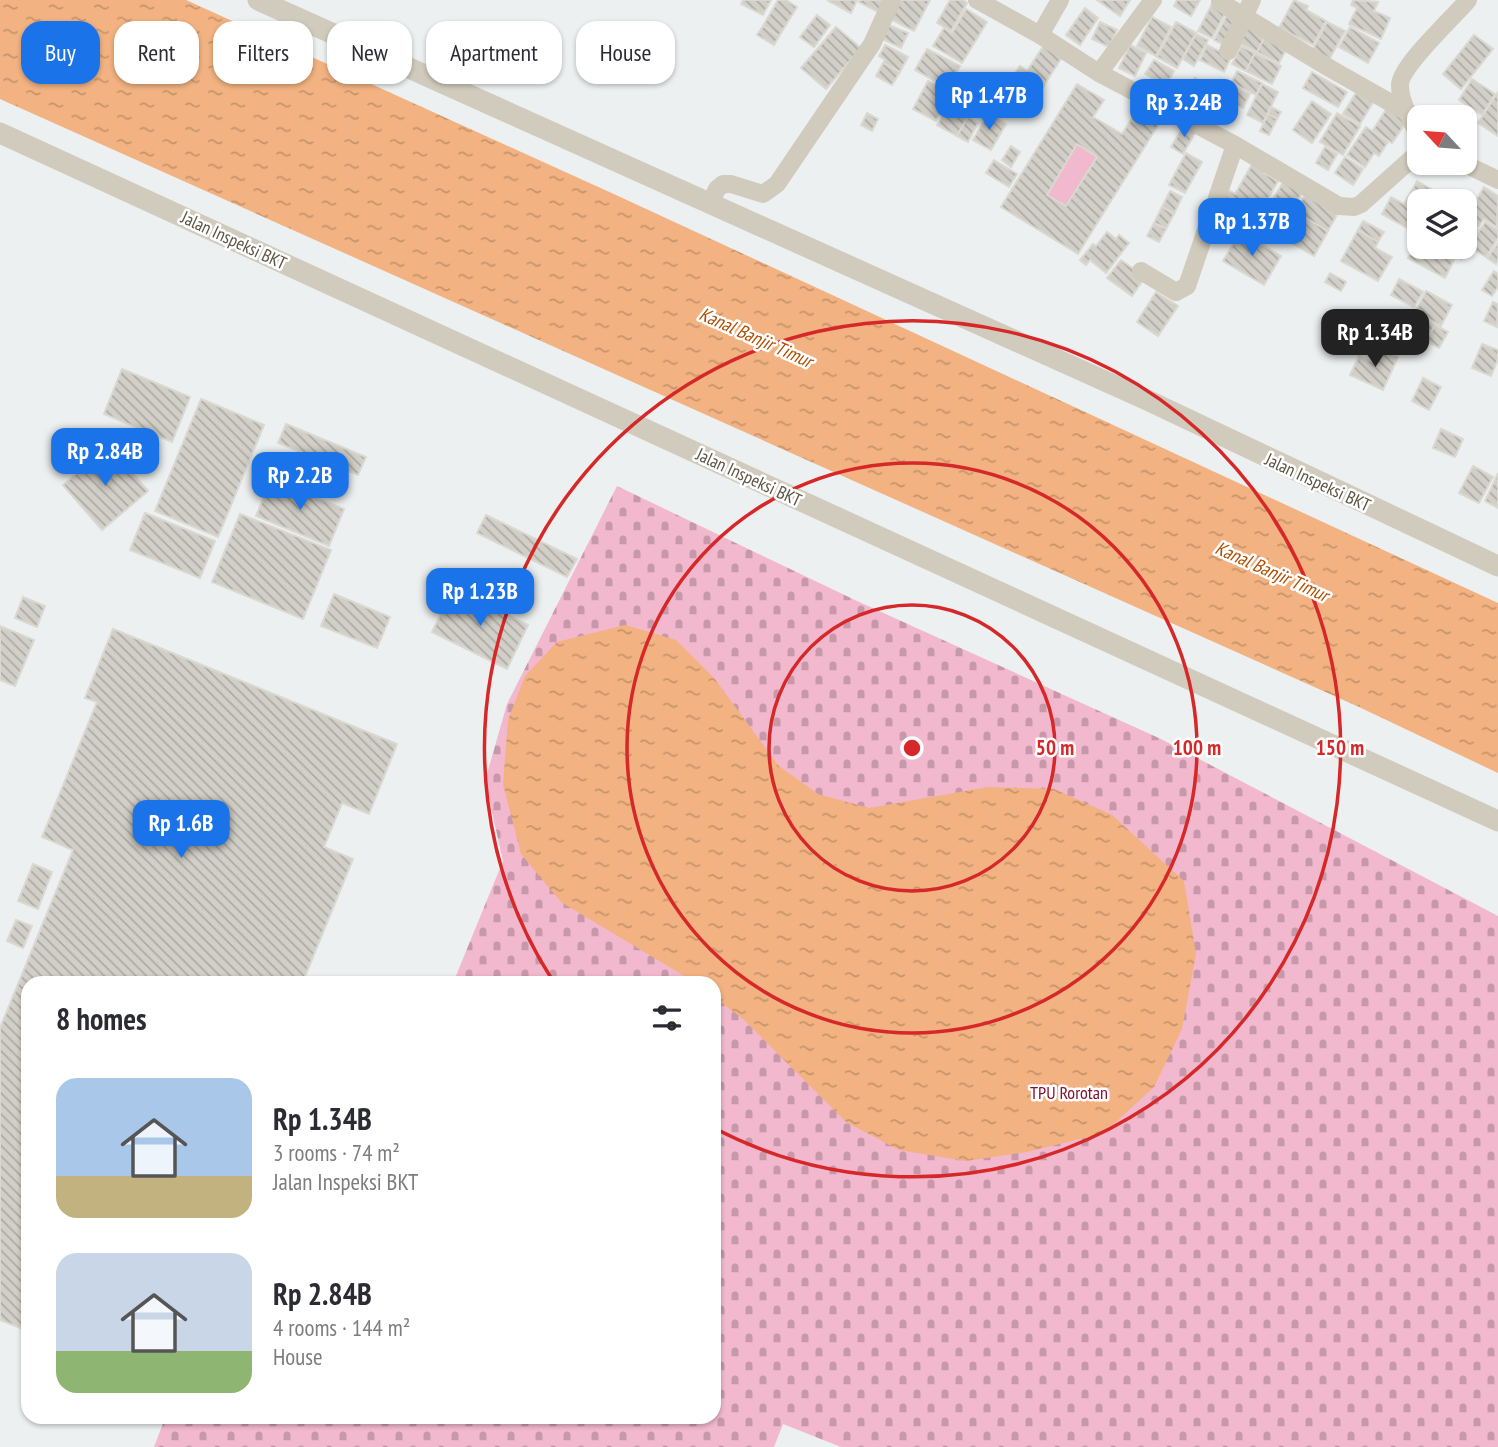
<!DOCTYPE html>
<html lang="en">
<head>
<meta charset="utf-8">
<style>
  body { margin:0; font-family:"PT Sans Narrow",sans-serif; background:#f7f7f7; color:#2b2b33; height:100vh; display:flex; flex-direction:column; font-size:26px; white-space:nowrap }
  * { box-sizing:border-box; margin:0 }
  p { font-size:23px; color:#7c7c81 }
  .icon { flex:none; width:38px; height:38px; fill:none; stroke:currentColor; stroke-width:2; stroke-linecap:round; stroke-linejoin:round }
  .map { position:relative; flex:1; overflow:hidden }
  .drawer { position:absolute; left:21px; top:976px; width:700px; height:448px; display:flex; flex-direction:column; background:#fff; border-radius:21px; box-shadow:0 2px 5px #0004 }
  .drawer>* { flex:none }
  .hud { position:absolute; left:21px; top:21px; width:700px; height:63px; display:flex; gap:14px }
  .needle { width:46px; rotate:296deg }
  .buttons { position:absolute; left:1407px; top:105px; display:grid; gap:14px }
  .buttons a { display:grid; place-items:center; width:70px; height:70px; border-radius:14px; background:#fff; box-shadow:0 2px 5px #0004; font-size:35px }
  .price { position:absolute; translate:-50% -60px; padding:0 16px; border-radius:14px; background:#1a73e8; color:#fff; font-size:23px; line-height:46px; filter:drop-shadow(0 2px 4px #0008) }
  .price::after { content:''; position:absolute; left:50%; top:42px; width:21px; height:16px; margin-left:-10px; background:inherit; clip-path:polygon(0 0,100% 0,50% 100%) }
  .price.current { background:#222; color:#fff }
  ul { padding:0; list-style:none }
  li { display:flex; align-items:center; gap:21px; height:175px; padding:0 35px }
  li span { display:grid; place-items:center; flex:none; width:196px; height:140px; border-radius:21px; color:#555 }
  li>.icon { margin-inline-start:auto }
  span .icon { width:84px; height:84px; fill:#fffc; stroke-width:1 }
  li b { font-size:30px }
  h2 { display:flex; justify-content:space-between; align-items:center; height:84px; padding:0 35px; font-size:30px }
  .pill { padding:0 24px; border-radius:21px; background:#fff; box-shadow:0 2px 5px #0004; font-size:24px; line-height:63px }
  .pill.current { background:#1a73e8; color:#fff }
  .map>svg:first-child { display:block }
  .cemetery { fill:url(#cemetery-stones) }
  .garden { fill:#f2b8ce }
  .water { fill:url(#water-ripples) }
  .building { fill:url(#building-back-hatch); stroke:#dad9d1; stroke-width:2; fill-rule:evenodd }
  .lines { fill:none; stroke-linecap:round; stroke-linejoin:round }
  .minor { stroke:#d1cbbd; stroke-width:18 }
  .tertiary { stroke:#d1cbbd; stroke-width:21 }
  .ring { fill:none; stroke:#d62828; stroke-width:3.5 }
  .labels { text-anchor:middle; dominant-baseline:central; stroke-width:5; stroke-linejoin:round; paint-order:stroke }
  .street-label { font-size:18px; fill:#5c5544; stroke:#fff }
  .park-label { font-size:18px; fill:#83102f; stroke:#fff }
  .water-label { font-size:19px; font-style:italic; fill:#b24f02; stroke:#fff }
  .centre { fill:#d62828; stroke:#fff; stroke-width:3.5 }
  .ring-label { font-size:21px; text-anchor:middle; font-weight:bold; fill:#d62828; stroke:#fff; stroke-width:5; stroke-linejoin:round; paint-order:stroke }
</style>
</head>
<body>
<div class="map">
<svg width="1498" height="1447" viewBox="0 0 1498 1447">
  <defs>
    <pattern id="cemetery-stones" width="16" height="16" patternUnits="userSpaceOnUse" patternTransform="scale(1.75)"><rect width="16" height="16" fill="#f2b8ce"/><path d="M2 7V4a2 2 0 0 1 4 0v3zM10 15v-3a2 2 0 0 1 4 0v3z" fill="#c798a9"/></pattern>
    <pattern id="water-ripples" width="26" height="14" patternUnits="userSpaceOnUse" patternTransform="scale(1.75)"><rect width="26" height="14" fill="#f2b281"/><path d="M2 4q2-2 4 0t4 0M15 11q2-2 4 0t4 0" fill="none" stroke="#c7946b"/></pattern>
    <pattern id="building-back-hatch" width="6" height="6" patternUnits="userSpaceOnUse" patternTransform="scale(1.75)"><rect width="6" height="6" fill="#d1cfc7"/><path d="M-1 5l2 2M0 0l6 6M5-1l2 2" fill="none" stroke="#adaba3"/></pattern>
  </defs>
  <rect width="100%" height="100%" fill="#edf0f0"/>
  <!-- cemetery -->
  <polygon class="cemetery" points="617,486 857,601 1161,739 1498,916 1498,1447 841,1447 783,1424 774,1447 154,1447 165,1418 714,1418 714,984 453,983 503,861 485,781 507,704"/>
  <!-- garden -->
  <polygon class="garden" points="1077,144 1097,157 1066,206 1047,195"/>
  <!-- water -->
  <g class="water">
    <polygon points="0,0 186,0 616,195 1498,603 1498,773 1359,707 0,99"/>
    <polygon points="625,625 676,640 714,678 779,766 818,794 869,808 988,787 1054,789 1112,815 1184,881 1196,954 1182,1029 1154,1087 1104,1133 1027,1152 966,1161 899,1150 846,1122 743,1019 714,997 714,984 696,983 561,902 521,854 503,784 508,720 525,676 557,642"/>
  </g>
  <!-- building -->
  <g class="building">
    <polygon points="743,0 771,0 763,15 741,4"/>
    <polygon points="778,0 786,0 797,7 779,36 763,26"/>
    <polygon points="827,0 857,0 851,13"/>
    <polygon points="860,0 884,0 878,12 859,2"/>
    <polygon points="900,0 930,0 914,31 890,19"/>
    <polygon points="950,0 963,0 967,3 951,31 937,23"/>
    <polygon points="1097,0 1130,0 1120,16"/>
    <polygon points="1177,0 1200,0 1191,16 1174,6"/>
    <polygon points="1214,0 1228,8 1212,38 1198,31"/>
    <polygon points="1294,0 1308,6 1306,10 1326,21 1313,45 1279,28"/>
    <polygon points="1353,0 1378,2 1374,11 1390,18 1381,39 1349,24 1357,8 1351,5"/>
    <polygon points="1085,8 1098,18 1080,45 1066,35"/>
    <polygon points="966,9 987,22 962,63 933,46 944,28 952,33"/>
    <polygon points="1228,13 1242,20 1228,47 1214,40"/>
    <polygon points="817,15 830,25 814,47 800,37"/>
    <polygon points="1152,17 1171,27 1156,56 1137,46"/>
    <polygon points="1100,22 1117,30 1109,47 1092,39"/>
    <polygon points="1176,22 1196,33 1177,68 1157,57"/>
    <polygon points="1327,22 1345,31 1329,60 1312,51"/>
    <polygon points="884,23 908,33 901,48 878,37"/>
    <polygon points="1246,24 1266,35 1257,52 1237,42"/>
    <polygon points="763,26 779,36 774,45 757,35"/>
    <polygon points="836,27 861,48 826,89 801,68"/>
    <polygon points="1350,27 1379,43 1368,63 1339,47"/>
    <polygon points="1196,34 1208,40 1194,66 1183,59"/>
    <polygon points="1266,35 1288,46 1279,63 1257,52"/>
    <polygon points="1474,35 1493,49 1461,89 1443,74"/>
    <polygon points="885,45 908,57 900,72 883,63 885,60 879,56"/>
    <polygon points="1044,45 1062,57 1033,103 1007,85 1020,66 1027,71"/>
    <polygon points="1130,45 1146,53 1135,76 1119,68"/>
    <polygon points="1207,45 1231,57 1224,72 1200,60"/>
    <polygon points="1241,46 1255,53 1246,71 1232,64"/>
    <polygon points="927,49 960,66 948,88 915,70"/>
    <polygon points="1255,53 1281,66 1272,84 1246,71"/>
    <polygon points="1154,60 1174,71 1166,86 1145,74"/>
    <polygon points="883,63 900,72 892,85 876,76"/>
    <polygon points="1237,71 1262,83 1256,95 1231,83"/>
    <polygon points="1312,72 1347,92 1338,107 1303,88"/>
    <polygon points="1195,78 1217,92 1208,107 1186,93"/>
    <polygon points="1472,79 1495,94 1482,115 1459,100"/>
    <polygon points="928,81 951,93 936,121 913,109"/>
    <polygon points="1229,83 1250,94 1243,108 1222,97"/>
    <path d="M1077,84L1104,100L1093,117L1122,134L1143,100L1165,114L1078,254L1001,207ZM1077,144L1097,157L1066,206L1047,195Z"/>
    <polygon points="1262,84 1278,92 1263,123 1247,115"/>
    <polygon points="1359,88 1375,99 1360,124 1343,114"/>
    <polygon points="957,90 977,101 957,136 937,125"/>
    <polygon points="1498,92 1498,136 1478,123"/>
    <polygon points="1003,93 1012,98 1005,110 996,105"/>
    <polygon points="1023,99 1033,106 1027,115 1016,108"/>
    <polygon points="1312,101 1331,114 1312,143 1293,130"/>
    <polygon points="1271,107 1281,112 1277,119 1268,114"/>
    <polygon points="1387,108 1407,121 1392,143 1373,130"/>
    <polygon points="867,113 878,119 872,131 861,125"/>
    <polygon points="988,113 1006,124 991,150 973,140"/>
    <polygon points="1337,113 1360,126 1343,155 1320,142"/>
    <polygon points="1268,114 1277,119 1269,135 1260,131"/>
    <polygon points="968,117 978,123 968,142 957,136"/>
    <polygon points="1185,124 1196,131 1183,154 1171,147"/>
    <polygon points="1366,127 1388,142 1379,156 1374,153 1365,167 1347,155"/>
    <polygon points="1011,146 1020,152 1011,167 1002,160"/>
    <polygon points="1325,147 1337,154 1328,170 1316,163"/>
    <polygon points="1186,153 1202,162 1185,193 1169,185"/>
    <polygon points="1345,157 1363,169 1353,185 1335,173"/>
    <polygon points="1255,159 1267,167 1264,173 1278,181 1254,223 1217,202 1225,188 1235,194"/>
    <polygon points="994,160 1017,174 1009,187 986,173"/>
    <polygon points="1417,181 1440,194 1436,201 1419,201 1418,234 1382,214 1391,197 1404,204"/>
    <polygon points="1283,182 1302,193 1276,235 1258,225"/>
    <polygon points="1484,187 1498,196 1497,227 1484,219 1478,227 1465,218"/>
    <polygon points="1170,191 1182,197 1174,214 1162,207"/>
    <polygon points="1440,194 1453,201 1436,201"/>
    <polygon points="1305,195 1338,213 1328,231 1295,212"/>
    <polygon points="1162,207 1174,214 1166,229 1154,223"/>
    <polygon points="1295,212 1328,231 1314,256 1281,237"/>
    <polygon points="1363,221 1384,232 1378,242 1358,230"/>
    <polygon points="1465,222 1478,230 1461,259 1447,250 1449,247 1465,247"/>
    <polygon points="1485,222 1498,230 1498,238 1486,257 1469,247"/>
    <polygon points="1154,223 1166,229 1159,242 1147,236"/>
    <polygon points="1358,230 1378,242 1375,248 1392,257 1378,281 1341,261"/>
    <polygon points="1107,232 1116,239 1119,235 1129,243 1106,273 1090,260 1086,265 1080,260 1093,244 1096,246"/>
    <polygon points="1240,232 1281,256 1264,285 1223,261"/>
    <polygon points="1418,240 1419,247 1430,247 1454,260 1445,278 1408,258"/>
    <polygon points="1498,243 1498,261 1496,264 1487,258"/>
    <polygon points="1121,260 1145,277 1132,296 1107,278"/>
    <polygon points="1494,271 1498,274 1498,287 1492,296 1482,290"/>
    <polygon points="1330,273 1346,282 1341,291 1325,282"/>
    <polygon points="1399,279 1423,292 1414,307 1391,295"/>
    <polygon points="1426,291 1452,305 1441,326 1415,312"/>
    <polygon points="1156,292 1178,306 1158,336 1137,322"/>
    <polygon points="1493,302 1498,304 1497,327 1484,321"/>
    <polygon points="1408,310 1435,325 1426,341 1400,326"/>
    <polygon points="1435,325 1448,332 1439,348 1426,341"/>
    <polygon points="1482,344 1498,350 1498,359 1491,376 1472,368"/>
    <polygon points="1380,348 1398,357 1383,390 1350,375 1359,356 1373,362"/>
    <polygon points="122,369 190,397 172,442 104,414"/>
    <polygon points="1423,378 1441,387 1429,410 1412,401"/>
    <polygon points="201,399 264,425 218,537 155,511"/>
    <polygon points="286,424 366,457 358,475 278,443"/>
    <polygon points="1441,429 1463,439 1455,457 1433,448"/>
    <polygon points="109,446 148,491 102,530 63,485"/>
    <polygon points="1473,466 1493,477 1479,503 1459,493"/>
    <polygon points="1498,473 1498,508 1485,501"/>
    <polygon points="271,479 344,509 329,546 256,516"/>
    <polygon points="145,513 215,541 200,578 130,550"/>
    <polygon points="240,514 331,550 303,619 212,582"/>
    <polygon points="486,515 577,559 567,577 477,533"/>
    <polygon points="453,588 528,625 507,669 432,632"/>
    <polygon points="334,594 390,617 377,648 321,626"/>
    <polygon points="23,597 45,606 37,627 15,618"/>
    <polygon points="0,626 34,640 15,686 0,680"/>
    <polygon points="113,629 397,744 369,814 342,803 324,847 353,859 302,984 28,984 28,1331 0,1320 0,1028 73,850 42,837 97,702 85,698"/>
    <polygon points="33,864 52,872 38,909 18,901"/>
    <polygon points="16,920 32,926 23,948 7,941"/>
  </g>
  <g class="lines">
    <!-- minor -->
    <g class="minor">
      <polyline points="977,0 1040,35 1099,73 1235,145 1339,206 1354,207 1361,204 1419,152"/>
      <polyline points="1220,2 1331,69 1407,112"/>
      <polyline points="1040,35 1060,0"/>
      <polyline points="1228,51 1252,0"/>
      <polyline points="1099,73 1153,0"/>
      <path d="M1419,136C1412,121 1400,103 1400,85C1400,66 1454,17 1468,0"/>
      <polyline points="1463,163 1498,180"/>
      <polyline points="710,203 717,189 723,184 731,184 763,194 777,184 872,44 892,0"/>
      <polyline points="1141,271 1176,292 1187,286 1235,145"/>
    </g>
    <!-- tertiary -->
    <g class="tertiary">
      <polyline points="258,0 1147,400 1498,566"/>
      <polyline points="0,133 1498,821"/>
    </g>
  </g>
  <!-- distance rings -->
  <g class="ring">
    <circle cx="912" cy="748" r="143"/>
    <circle cx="912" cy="748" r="285"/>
    <path d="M553 981A428 428 0 1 1 714 1128"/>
  </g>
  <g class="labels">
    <!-- street labels -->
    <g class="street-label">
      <text transform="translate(234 240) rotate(25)">Jalan Inspeksi BKT</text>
      <text transform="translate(749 477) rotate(25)">Jalan Inspeksi BKT</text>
      <text transform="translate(1318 482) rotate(25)">Jalan Inspeksi BKT</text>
    </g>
    <!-- park labels -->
    <g class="park-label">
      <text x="1069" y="1092">TPU Rorotan</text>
    </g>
    <!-- water labels -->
    <g class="water-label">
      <text transform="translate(756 337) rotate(24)">Kanal Banjir Timur</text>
      <text transform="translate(1272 571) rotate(24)">Kanal Banjir Timur</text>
    </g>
  </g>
  <circle cx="912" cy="748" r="10" class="centre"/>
  <g class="ring-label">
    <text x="1055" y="755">50 m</text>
    <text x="1197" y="755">100 m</text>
    <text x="1340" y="755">150 m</text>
  </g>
</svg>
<div class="buttons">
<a><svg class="needle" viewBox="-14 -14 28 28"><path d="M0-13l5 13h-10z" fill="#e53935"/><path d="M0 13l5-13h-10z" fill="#7c7c81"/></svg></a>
<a><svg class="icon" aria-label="layers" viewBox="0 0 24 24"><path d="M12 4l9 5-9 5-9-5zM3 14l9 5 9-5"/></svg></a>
</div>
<b class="price" style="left:989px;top:132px">Rp 1.47B</b>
<b class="price" style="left:1184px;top:139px">Rp 3.24B</b>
<b class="price" style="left:1252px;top:258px">Rp 1.37B</b>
<b class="price current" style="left:1375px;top:369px">Rp 1.34B</b>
<b class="price" style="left:105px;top:488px">Rp 2.84B</b>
<b class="price" style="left:300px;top:512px">Rp 2.2B</b>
<b class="price" style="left:480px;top:628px">Rp 1.23B</b>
<b class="price" style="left:181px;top:860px">Rp 1.6B</b>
<div class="hud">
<a class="pill current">Buy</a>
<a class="pill">Rent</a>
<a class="pill">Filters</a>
<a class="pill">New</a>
<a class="pill">Apartment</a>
<a class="pill">House</a>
</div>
<section class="drawer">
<h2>8 homes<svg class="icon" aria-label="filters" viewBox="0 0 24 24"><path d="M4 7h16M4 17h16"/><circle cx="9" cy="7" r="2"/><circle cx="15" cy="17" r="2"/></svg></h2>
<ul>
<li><span style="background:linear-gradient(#a9c7e8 70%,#c2b280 0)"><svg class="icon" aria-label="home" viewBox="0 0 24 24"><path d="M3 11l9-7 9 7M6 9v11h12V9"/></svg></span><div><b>Rp 1.34B</b><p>3 rooms · 74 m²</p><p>Jalan Inspeksi BKT</p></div></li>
<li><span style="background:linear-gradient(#c9d6e8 70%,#8fb573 0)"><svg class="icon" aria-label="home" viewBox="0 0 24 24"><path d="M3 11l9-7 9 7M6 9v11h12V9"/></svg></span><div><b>Rp 2.84B</b><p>4 rooms · 144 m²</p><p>House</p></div></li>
</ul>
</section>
</div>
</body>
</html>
